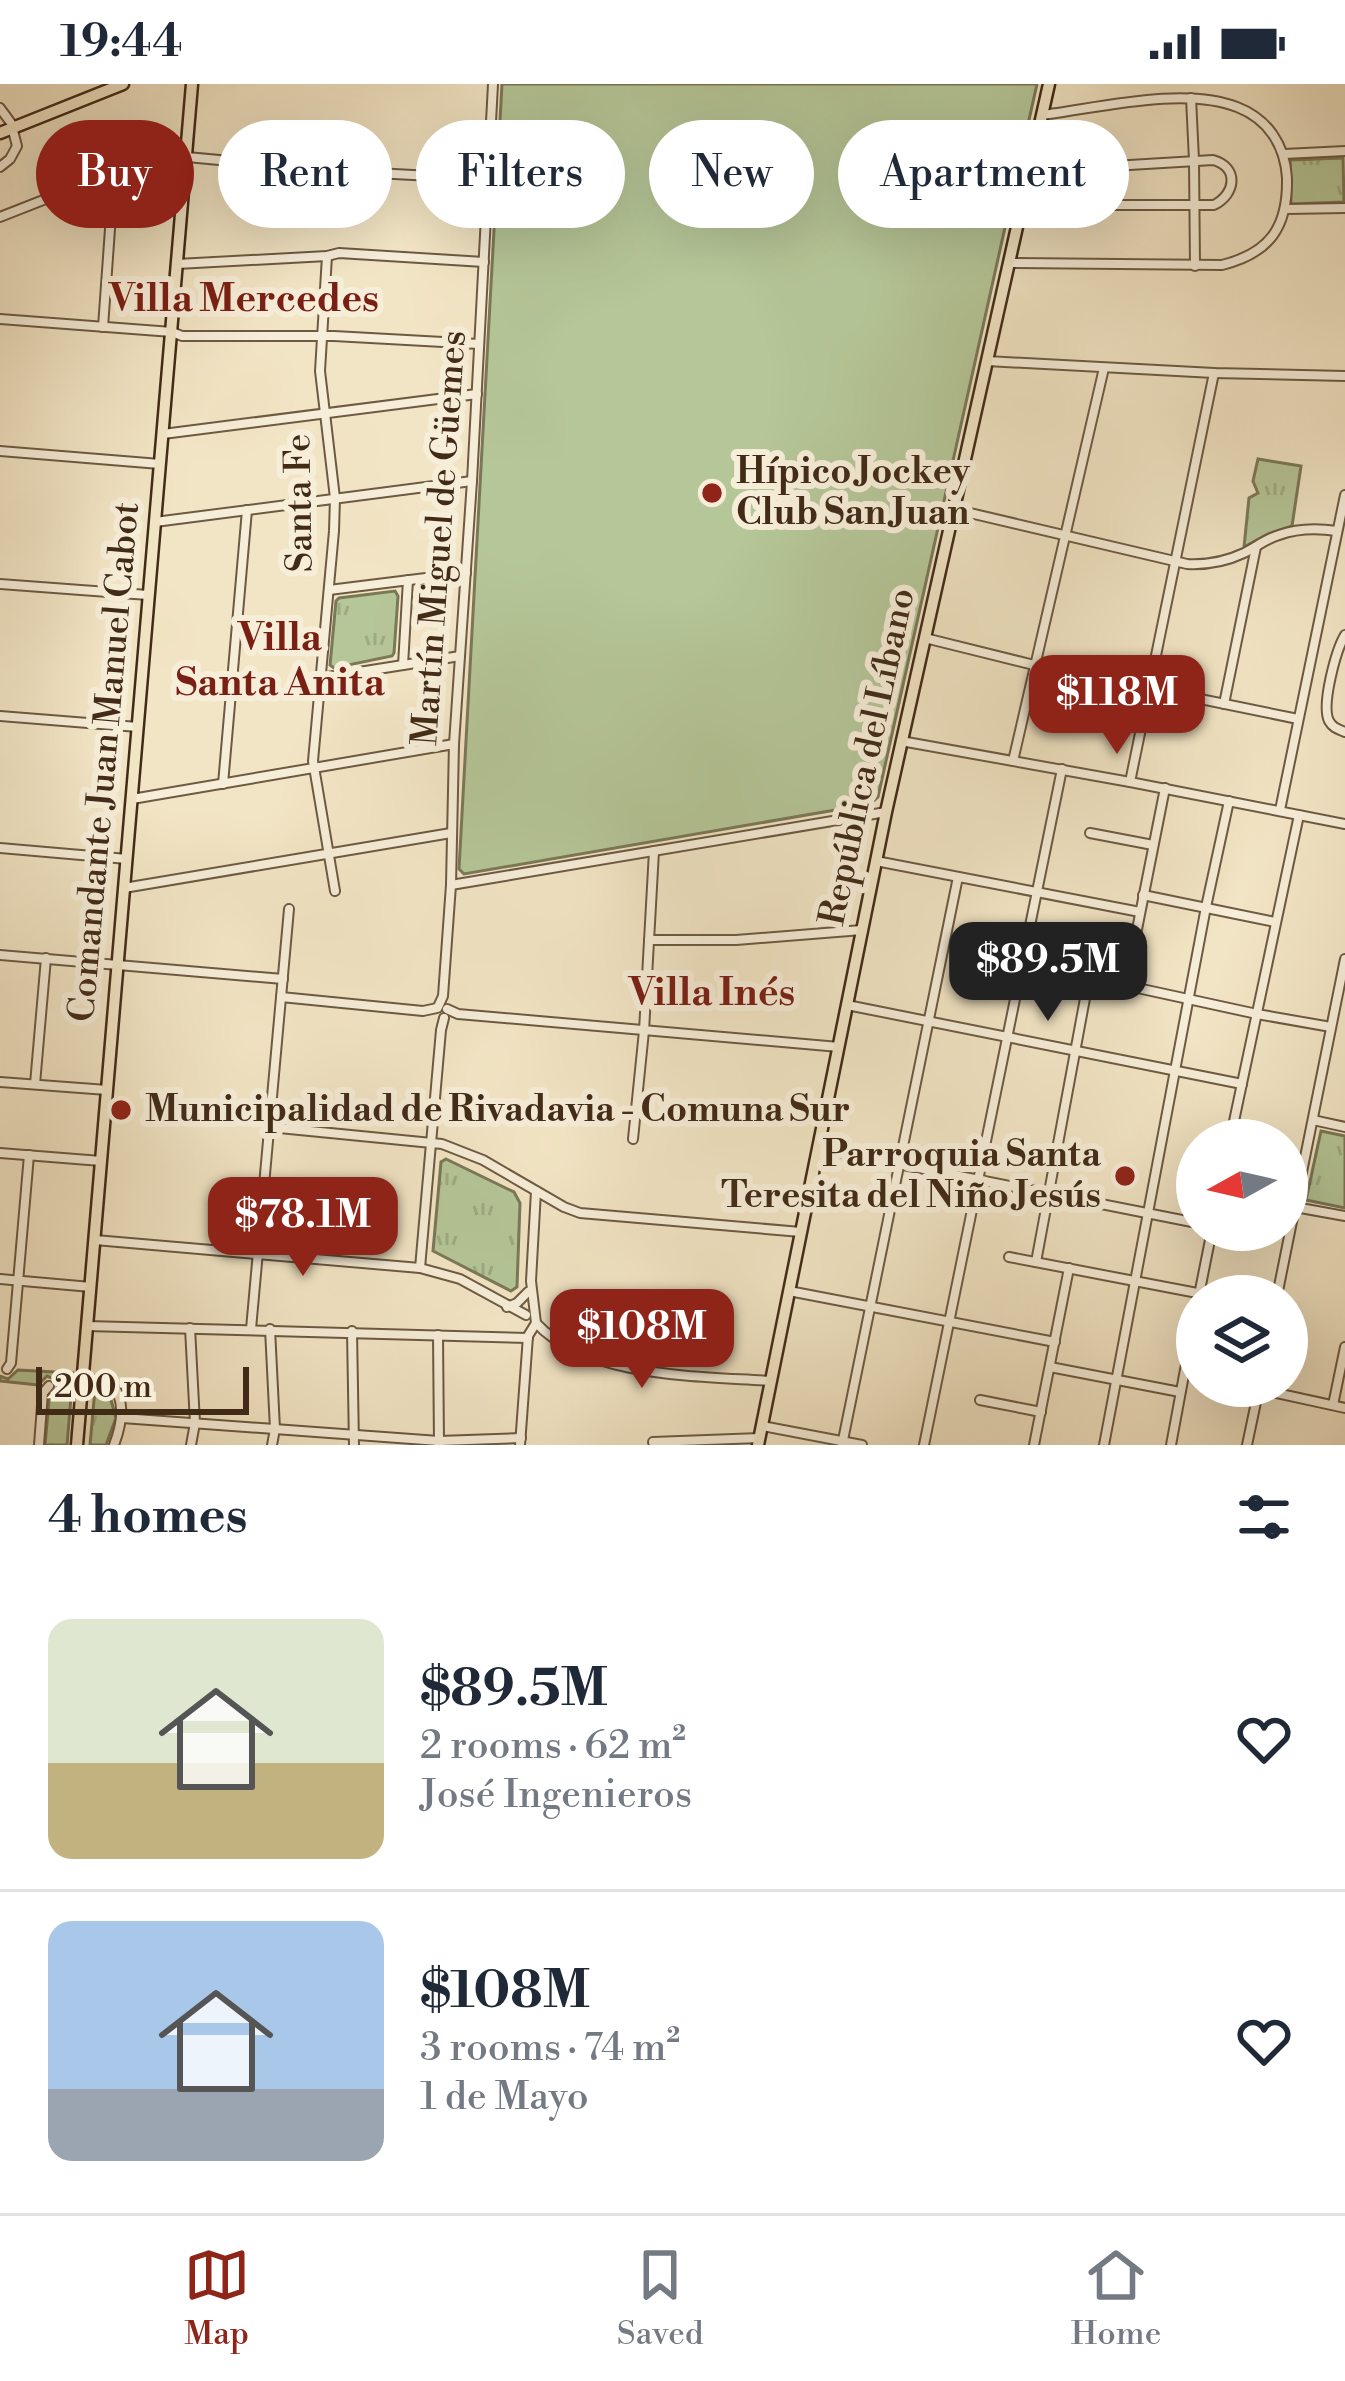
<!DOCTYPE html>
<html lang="en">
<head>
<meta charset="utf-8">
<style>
  body { margin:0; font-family:"Libre Bodoni",serif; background:#f2f2f3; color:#1f2937; height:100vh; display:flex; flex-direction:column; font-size:45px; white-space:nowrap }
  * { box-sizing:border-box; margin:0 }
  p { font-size:39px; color:#747a83 }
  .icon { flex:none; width:66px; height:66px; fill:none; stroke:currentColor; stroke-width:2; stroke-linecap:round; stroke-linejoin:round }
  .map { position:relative; height:1361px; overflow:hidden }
  .drawer { display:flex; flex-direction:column; background:#fff; flex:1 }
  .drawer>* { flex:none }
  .banner { position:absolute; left:36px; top:36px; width:1275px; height:108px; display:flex; gap:24px }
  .needle { width:78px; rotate:262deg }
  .fabs { position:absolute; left:1176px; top:1035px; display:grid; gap:24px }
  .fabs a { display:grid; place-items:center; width:132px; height:132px; border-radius:50%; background:#fff; box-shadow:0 12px 48px #0002; font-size:60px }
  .scale { position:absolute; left:36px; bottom:30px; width:213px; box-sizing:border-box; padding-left:12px; border:6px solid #412b17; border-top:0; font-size:33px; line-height:42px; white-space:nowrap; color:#412b17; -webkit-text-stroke:9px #f7eed9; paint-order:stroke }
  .price { position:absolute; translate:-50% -102px; padding:0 27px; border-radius:24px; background:#8f2418; color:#fff; font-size:39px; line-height:78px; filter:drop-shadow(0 3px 6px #0008) }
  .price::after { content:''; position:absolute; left:50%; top:72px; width:36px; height:27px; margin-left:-18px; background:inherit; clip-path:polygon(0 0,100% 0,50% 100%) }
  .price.on { background:#222; color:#fff }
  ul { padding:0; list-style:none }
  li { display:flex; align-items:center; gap:36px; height:300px; padding:0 48px }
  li+li { border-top:3px solid #e0e1e3 }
  li span { display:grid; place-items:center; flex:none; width:336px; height:240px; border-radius:24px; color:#555 }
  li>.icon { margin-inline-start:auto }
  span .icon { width:144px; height:144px; fill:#fffc; stroke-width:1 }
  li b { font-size:51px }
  h2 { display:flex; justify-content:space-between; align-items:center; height:144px; padding:0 48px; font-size:51px }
  .chip { padding:0 42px; border-radius:54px; background:#fff; box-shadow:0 12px 48px #0002; font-size:42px; line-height:108px }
  .chip.on { background:#8f2418; color:#fff }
  .status { display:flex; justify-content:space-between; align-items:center; height:84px; padding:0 60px; background:#fff; direction:ltr }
  .status svg { height:33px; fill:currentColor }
  .menu { display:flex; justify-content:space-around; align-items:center; height:168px; border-top:3px solid #e0e1e3; background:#fff; font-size:33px; color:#747a83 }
  .menu a { display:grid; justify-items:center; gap:6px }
  .menu .on { color:#8f2418 }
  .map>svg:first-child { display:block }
  .park { fill:url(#park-tufts); stroke:#7b7858; stroke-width:3 }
  .garden { fill:#b5c698; stroke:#7b7858; stroke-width:3 }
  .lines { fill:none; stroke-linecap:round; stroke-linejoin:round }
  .minor-casing { stroke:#6d5a42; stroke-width:12 }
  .major-casing { stroke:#412b17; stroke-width:15 }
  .minor { stroke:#f7eed9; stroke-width:8 }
  .major { stroke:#f2e5c5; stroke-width:10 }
  .poi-dot { fill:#8f2418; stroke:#f7eed9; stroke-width:4.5 }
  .labels { text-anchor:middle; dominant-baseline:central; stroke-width:12; stroke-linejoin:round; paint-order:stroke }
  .poi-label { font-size:36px; font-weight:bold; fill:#412b17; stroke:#f7eed9; text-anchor:start }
  .street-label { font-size:36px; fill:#412b17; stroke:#f7eed9 }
  .neighbourhood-label { font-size:39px; font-weight:bold; fill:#7a1f14; stroke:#f7eed9 }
</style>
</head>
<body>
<div class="status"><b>19:44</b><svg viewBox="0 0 49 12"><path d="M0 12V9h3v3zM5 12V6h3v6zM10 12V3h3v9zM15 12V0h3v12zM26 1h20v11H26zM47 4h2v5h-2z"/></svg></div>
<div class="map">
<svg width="1345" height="1361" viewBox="0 0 1345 1361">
  <defs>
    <pattern id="park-tufts" width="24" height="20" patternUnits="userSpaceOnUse" patternTransform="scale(3)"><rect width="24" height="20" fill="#b5c698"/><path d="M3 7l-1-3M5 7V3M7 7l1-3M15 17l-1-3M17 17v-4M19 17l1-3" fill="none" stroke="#9daa82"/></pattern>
  </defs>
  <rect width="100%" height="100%" fill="#f2e5c5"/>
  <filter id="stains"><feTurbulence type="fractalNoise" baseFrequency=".00167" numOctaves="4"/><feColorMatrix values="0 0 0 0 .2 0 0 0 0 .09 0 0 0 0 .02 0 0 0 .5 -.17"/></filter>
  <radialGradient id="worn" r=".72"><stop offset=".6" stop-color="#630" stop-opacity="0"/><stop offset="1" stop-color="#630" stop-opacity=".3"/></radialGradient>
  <!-- park -->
  <g class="park">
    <polygon points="1343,74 1344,118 1291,120 1290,76"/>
    <polygon points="1258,375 1301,382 1292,442 1268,450 1244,463 1249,414 1258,409 1253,397"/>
    <polygon points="395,507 398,512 394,569 392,572 334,584 330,581 336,517 339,514"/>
    <polygon points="1321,1047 1345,1052 1345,1124 1306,1116"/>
    <polygon points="446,1075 514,1108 520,1119 517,1203 511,1207 433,1167 441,1078"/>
    <polygon points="18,1286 73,1289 67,1361 45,1361 49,1316 58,1304 57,1296 47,1292 38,1301 0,1297 0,1292 8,1295"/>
    <polygon points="98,1303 108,1305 116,1334 106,1361 90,1361 95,1305"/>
  </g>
  <!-- garden -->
  <polygon class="garden" points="502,0 1037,0 878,713 870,720 464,790 459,785"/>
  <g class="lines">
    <defs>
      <g id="minor">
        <polyline points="1191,14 1194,76 1195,182"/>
        <polyline points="0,24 11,39 17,62 10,75 0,83"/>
        <polyline points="1284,70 1345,67"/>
        <polyline points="187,73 338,87 488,95"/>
        <path d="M1023,121H1214C1236,110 1239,83 1213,76L1029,87"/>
        <polyline points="1287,125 1345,124"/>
        <polyline points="0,133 186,60"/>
        <polyline points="327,172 320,287 335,414 334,447 313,677 335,807"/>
        <path d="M1010,179L1222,181C1270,169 1288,143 1287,94C1285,61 1268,35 1237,23C1184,2 1098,24 1042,31"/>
        <polyline points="177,180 327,172 339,169 484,178"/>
        <polyline points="0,235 172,248 182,252 334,252 479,260"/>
        <polyline points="103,243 114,89"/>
        <polyline points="987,277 1214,289 1345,292"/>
        <polyline points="163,350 477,310"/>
        <polyline points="0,367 160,380"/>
        <path d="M953,425L1187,480C1206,481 1227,477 1244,469C1256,463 1266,455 1279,451C1298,444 1317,444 1337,447"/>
        <polyline points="155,438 472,397"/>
        <polyline points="0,500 148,511"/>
        <polyline points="329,506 466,489"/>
        <path d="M1345,551C1336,566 1321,621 1329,637C1333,644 1338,645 1345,648"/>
        <polyline points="925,554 1034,581 1298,635"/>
        <polyline points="403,581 408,496"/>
        <polyline points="321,594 460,572"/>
        <polyline points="1224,620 1256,463"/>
        <polyline points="0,632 138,643"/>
        <polyline points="901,657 1130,698 1345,740"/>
        <polyline points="1013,677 1104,284"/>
        <polyline points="1130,698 1214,289"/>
        <polyline points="223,700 247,426"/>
        <polyline points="132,715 454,660"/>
        <polyline points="1280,726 1345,411"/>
        <polyline points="1090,749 1153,761"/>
        <polyline points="0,764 127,775"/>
        <polyline points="876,777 1140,828"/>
        <polyline points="451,801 886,728"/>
        <polyline points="124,804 451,749"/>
        <polyline points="1143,811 1275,838"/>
        <polyline points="649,856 736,856 862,846"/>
        <polyline points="0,871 283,895"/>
        <polyline points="1064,888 1257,930 1331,943"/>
        <polyline points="1126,901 1165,704"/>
        <polyline points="281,913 423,927 437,924"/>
        <polyline points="847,921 1242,1000"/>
        <polyline points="438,923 443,912 451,801 454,660 472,397 493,0"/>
        <polyline points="447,925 458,930 839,963"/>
        <polyline points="0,998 107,1006"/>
        <polyline points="35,1000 46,874"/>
        <polyline points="1313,1036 1345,1043"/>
        <polyline points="269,1043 442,1060 483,1076 564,1123 580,1129 801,1148"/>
        <polyline points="633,1055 644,947 654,767"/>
        <polyline points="1230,1056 1299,731"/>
        <polyline points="818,1064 1197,1139"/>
        <polyline points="0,1069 101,1077"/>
        <polyline points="1295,1123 1345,1132"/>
        <polyline points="95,1156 420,1184 460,1195 526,1231"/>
        <polyline points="1009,1173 1213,1212"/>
        <polyline points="1036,1178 1089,893"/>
        <polyline points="420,1184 441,946 444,934"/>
        <polyline points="0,1195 91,1203"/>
        <polyline points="789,1207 1055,1258"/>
        <polyline points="1199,1211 1212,1146"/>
        <polyline points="1277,1212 1345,875"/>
        <polyline points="507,1223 517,1219 528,1208"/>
        <path d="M536,1239C587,1294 699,1292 771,1297"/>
        <polyline points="87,1242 528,1254"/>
        <polyline points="190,1244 195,1339 191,1361"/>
        <polyline points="251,1245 289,825"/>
        <polyline points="270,1245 275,1345 272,1361"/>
        <polyline points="352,1247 354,1361"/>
        <polyline points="438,1251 439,1360"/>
        <polyline points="1050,1283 1180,1308"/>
        <polyline points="7,1285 11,1279 29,1071"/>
        <path d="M83,1295L109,1297C127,1314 122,1340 114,1361"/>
        <polyline points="1258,1305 1345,1324"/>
        <polyline points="980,1316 1041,1328"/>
        <polyline points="1333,1321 1345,1263"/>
        <polyline points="122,1334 439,1357 521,1354"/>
        <polyline points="762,1342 862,1361"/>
        <polyline points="653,1358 760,1354"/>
        <polyline points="39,1361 43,1309 49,1302"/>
        <polyline points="520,1361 528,1252 536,1239 531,1197 536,1107"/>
        <polyline points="842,1361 958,793"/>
        <polyline points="924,1361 1062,685"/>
        <polyline points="1034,1361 1069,1184"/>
        <polyline points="1104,1361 1206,823 1229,717"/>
        <polyline points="1171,1361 1197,1221"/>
        <polyline points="1247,1361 1259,1304"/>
      </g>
      <g id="major">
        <polyline points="0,49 123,0"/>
        <polyline points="77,1361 192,0"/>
        <polyline points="758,1361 886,728 1049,0"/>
      </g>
    </defs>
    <!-- minor casing -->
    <use href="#minor" class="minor-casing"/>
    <!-- major casing -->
    <use href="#major" class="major-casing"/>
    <!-- minor -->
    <use href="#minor" class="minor"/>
    <!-- major -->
    <use href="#major" class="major"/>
  </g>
  <!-- markers -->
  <g class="poi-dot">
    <circle cx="712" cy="409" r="12"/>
    <circle cx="121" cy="1026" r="12"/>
    <circle cx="1125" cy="1092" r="12"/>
  </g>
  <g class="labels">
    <!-- poi labels -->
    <g class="poi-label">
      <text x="736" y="388">Hípico Jockey<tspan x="736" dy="41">Club San Juan</tspan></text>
      <text x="145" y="1026">Municipalidad de Rivadavia - Comuna Sur</text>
      <text x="1101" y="1071" text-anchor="end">Parroquia Santa<tspan x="1101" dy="41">Teresita del Niño Jesús</tspan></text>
    </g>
    <!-- street labels -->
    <g class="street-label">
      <text transform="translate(300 419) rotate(-91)">Santa Fe</text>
      <text transform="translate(440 454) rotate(-86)">Martín Miguel de Güemes</text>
      <text transform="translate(868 673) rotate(-78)">República del Líbano</text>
      <text transform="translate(105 678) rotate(-85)">Comandante Juan Manuel Cabot</text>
    </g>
    <!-- neighbourhood labels -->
    <g class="neighbourhood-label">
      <text x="244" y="215">Villa Mercedes</text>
      <text x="280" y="554">Villa<tspan x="280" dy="45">Santa Anita</tspan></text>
      <text x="712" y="909">Villa Inés</text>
    </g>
  </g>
  <rect width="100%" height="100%" filter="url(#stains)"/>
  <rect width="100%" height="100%" fill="url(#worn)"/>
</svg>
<div class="fabs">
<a><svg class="needle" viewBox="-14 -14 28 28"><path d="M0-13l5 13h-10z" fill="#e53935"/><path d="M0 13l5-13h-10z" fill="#747a83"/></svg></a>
<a><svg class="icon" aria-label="layers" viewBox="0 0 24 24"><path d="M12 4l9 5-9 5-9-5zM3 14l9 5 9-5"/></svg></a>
</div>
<div class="scale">200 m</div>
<b class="price" style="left:1117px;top:673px">$118M</b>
<b class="price on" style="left:1048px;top:940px">$89.5M</b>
<b class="price" style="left:303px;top:1195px">$78.1M</b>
<b class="price" style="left:642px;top:1307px">$108M</b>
<div class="banner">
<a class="chip on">Buy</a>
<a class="chip">Rent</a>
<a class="chip">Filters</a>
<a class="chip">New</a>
<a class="chip">Apartment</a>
</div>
</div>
<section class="drawer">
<h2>4 homes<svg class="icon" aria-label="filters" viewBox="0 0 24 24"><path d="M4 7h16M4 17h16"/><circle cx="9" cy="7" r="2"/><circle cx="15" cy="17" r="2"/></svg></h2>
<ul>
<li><span style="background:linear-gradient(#dfe7d0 60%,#c2b280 0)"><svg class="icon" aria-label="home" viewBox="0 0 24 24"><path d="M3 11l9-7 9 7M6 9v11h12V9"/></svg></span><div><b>$89.5M</b><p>2 rooms · 62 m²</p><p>José Ingenieros</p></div><svg class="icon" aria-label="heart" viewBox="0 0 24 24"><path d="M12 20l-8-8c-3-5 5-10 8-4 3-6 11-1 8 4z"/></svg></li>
<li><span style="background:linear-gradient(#a9c7e8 70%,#9aa5b1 0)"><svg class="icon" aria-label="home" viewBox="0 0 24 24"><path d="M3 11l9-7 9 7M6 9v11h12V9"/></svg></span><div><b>$108M</b><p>3 rooms · 74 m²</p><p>1 de Mayo</p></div><svg class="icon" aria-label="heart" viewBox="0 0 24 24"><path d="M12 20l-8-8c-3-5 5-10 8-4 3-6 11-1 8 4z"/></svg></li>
</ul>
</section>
<nav class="menu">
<a class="on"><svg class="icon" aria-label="map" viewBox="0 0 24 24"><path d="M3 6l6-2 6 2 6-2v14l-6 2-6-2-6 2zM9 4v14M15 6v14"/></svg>Map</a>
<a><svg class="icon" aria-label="saved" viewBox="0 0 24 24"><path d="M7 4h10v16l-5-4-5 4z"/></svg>Saved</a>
<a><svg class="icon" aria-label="home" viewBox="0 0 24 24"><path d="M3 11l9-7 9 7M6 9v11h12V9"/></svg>Home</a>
</nav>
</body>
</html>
